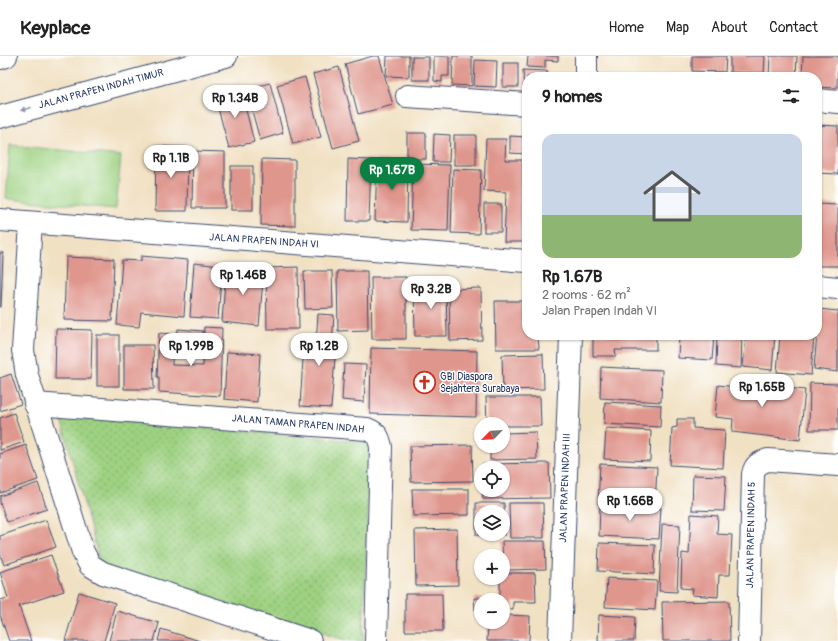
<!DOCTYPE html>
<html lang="en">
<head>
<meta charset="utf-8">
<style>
  body { margin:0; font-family:Pangolin,sans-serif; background:#f6f6f6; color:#222; height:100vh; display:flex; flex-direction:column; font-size:15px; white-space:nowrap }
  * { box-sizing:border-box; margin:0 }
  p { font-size:13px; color:#767676 }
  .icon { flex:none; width:22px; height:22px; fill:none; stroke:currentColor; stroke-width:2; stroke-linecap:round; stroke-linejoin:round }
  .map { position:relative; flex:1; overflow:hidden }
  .drawer { position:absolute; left:522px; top:16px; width:300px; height:268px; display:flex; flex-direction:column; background:#fff; border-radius:16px; box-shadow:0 1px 3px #0004 }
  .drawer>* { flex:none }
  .needle { width:26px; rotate:245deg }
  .controls { position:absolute; left:474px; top:361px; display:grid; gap:8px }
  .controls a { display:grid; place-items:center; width:36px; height:36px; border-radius:50%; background:#fff; box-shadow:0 1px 3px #0004; font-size:20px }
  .price { position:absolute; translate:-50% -34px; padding:0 9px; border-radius:14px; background:#fff; color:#222; font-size:13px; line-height:26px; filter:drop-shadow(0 1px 2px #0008) }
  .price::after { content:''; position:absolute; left:50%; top:24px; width:12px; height:9px; margin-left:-6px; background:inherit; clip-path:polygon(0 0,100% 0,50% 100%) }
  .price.on { background:#0b8043; color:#fff }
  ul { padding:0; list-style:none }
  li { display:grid; align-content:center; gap:8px; height:212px; padding:0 20px }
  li+li { border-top:1px solid #e0e0e0 }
  li span { display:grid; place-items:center; height:124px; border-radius:12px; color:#555 }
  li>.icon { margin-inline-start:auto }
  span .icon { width:72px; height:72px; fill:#fffc; stroke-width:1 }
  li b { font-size:17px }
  h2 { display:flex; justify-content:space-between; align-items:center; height:48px; padding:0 20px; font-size:17px }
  header { display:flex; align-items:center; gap:24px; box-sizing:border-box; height:56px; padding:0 20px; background:#fff; border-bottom:1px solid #e0e0e0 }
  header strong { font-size:19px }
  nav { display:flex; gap:22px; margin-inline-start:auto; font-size:14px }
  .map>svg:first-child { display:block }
  .green { fill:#9ed181; stroke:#5c8070 }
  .garden { fill:url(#garden-dots); stroke:#5c8070 }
  .building { fill:#df968d }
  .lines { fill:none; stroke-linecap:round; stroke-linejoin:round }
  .minor-casing { stroke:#3b4a6d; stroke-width:24 }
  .minor { stroke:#fff; stroke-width:22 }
  .oneway { fill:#8d97ae }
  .labels { text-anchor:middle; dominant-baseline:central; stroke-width:3; stroke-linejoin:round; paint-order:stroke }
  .street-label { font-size:10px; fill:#1b2f5e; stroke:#fff }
  .poi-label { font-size:10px; fill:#1b2f5e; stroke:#fff; text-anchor:start }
</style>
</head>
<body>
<header>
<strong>Keyplace</strong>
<nav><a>Home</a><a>Map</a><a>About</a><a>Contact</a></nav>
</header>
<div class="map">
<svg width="838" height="585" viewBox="0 0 838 585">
  <defs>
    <pattern id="garden-dots" width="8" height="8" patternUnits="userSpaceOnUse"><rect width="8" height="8" fill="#9ed181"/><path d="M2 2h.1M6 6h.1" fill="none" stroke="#80aa6d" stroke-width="1.8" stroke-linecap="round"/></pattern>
  </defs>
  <rect width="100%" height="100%" fill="#fff"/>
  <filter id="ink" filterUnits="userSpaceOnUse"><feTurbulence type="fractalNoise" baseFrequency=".025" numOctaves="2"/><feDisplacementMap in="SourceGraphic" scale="8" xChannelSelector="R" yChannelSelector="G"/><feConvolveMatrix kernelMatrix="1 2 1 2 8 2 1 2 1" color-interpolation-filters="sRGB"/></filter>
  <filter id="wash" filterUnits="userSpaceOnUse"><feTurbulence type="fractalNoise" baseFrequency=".012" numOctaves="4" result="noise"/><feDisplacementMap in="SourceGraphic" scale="16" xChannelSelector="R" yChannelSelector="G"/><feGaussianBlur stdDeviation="0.9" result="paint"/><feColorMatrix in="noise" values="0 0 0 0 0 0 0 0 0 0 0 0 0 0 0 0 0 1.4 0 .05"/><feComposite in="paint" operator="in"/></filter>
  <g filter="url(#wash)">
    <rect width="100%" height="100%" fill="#f1e1c3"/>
    <!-- green -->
    <polygon class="green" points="10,89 121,100 116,153 6,143"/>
    <!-- garden -->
    <polygon class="garden" points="60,359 370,386 363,585 349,585 101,510"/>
    <g id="blocks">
      <!-- building -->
      <g class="building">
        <polygon points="373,0 379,0 393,49 358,58 345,8"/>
        <polygon points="387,0 409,0 409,21 386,20"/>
        <polygon points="434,0 449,0 449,20 442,20 442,26 434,25"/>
        <polygon points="453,0 472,0 472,30 452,29"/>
        <polygon points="528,0 558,0 558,5 545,4 545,12 527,11"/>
        <polygon points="692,0 726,0 725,16 692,15"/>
        <polygon points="730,0 765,0 764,17 730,16"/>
        <polygon points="770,0 797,0 796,21 769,21"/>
        <polygon points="803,0 838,0 837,32 817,31 817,21 802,21"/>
        <rect x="412" y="1" width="17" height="23"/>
        <polygon points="475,4 497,5 496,31 474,30"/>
        <rect x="503" y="7" width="15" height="24"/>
        <polygon points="339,11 359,85 333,92 313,18"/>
        <polygon points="523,14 547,15 547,21 527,21 527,37 524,37"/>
        <polygon points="305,21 321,81 293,88 277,29"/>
        <polygon points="270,27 283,77 260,84 246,33"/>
        <polygon points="241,34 254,86 229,92 215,41"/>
        <polygon points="817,69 838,70 838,118 817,117"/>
        <rect x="407" y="77" width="19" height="26"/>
        <polygon points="434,78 450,79 449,106 433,106"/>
        <rect x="454" y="79" width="22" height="30"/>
        <polygon points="510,80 527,81 527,98 510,97"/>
        <polygon points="486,83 506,83 505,104 527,104 527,186 504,186 506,136 484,135"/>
        <polygon points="156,90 188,91 187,155 155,155"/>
        <polygon points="193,95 225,96 225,152 192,152"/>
        <polygon points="262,103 295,104 295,170 261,169"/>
        <polygon points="348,103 371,104 369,165 347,165"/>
        <polygon points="377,105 408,105 407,166 375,165"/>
        <polygon points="413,108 450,109 448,175 411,174"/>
        <rect x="231" y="110" width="22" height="44"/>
        <polygon points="453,113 481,114 479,178 451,177"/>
        <rect x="484" y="148" width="17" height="28"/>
        <polygon points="817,148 838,149 838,210 817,210"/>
        <polygon points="0,197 3,197 1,251 0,251"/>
        <polygon points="141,200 188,204 184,260 141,256 139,271 117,269 122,204 141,205"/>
        <polygon points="66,201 114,203 112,265 64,264"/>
        <polygon points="194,207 222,210 218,263 190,261"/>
        <polygon points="226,210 264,213 259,270 222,266"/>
        <polygon points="298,211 299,273 267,273 266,212"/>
        <polygon points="304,215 332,215 333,252 305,253"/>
        <polygon points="337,215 367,215 368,274 338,275"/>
        <polygon points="371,221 406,221 406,283 372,283"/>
        <polygon points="446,227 447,280 415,280 414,228"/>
        <polygon points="481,232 482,284 450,285 449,233"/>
        <polygon points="495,245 527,245 527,279 538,279 539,293 496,293"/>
        <polygon points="819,253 838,255 838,316 814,313"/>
        <polygon points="318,258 334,259 332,290 336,290 331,352 300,350 304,288 316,288"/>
        <polygon points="204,271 222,272 220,340 159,336 159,321 157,321 159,277 173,278 172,309 203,310"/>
        <polygon points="56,273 92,274 91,323 55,323"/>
        <polygon points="178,273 203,275 203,291 177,290"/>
        <rect x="97" y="279" width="22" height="51"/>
        <polygon points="593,279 656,279 656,294 615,294 616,300 593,300"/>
        <polygon points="679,279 714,279 712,304 678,302"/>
        <polygon points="717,279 742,279 741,312 716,310"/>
        <polygon points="746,279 775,279 772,314 743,311"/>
        <polygon points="780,279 814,279 811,319 777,316"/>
        <polygon points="124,289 153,289 154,333 124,333"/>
        <polygon points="371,292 477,295 476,361 370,358"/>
        <polygon points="227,296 260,298 257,346 224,343"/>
        <polygon points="543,298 544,333 503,334 502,299"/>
        <polygon points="344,308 366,309 364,346 342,344"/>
        <polygon points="601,311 662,314 661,346 600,342"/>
        <polygon points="11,318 21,348 0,355 0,322"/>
        <polygon points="737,322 779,326 779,331 805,334 800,384 732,376 733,363 715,361 718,329 736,331"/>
        <polygon points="810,327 838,328 838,374 809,374"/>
        <polygon points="486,341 540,341 541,370 503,370 503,368 487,368"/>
        <polygon points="605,346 661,349 660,371 604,368"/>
        <polygon points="14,357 24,386 0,394 0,362"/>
        <polygon points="677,363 693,363 693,372 725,374 723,412 670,409 672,372 677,371"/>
        <polygon points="606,372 651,375 650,405 604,403"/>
        <polygon points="536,376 537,403 490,404 490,390 503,390 503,377"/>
        <polygon points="26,389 38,424 0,437 0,398"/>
        <polygon points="472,389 473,425 411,426 410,390"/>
        <polygon points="549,407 550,442 483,443 482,434 503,434 503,412 482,412 482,408"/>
        <polygon points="600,408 657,411 655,451 598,448"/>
        <polygon points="693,419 726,420 724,455 692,454"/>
        <polygon points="38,427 47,453 7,466 0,447 0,440"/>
        <polygon points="412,433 469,433 469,459 413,460"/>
        <polygon points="476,447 504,447 505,479 503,479 503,456 481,456 481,479 476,479"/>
        <polygon points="509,447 543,447 544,482 510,482"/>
        <polygon points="600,449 661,452 659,483 599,480"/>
        <polygon points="691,458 718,460 717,478 732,479 730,519 719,519 718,541 692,539 693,533 681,532 682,497 689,498"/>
        <polygon points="46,464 56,491 4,509 0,498 0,480"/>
        <polygon points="662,468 680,469 677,536 659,535"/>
        <polygon points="457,473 458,529 416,530 415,474"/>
        <polygon points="502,485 545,485 546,513 503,514"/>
        <polygon points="599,487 655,489 654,518 598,515"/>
        <polygon points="51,499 64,535 19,550 31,585 9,585 0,559 0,544 8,542 0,516"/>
        <polygon points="503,517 535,517 536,546 513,546 513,553 503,553 503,544 481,544 481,554 475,554 474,542 500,542 500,522 503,522"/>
        <polygon points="607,522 657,525 655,554 605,551"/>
        <polygon points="79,536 115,547 104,585 65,585"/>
        <polygon points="405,538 442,538 443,575 405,575"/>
        <polygon points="729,545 730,585 663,585 662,546"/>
        <polygon points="117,555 159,567 154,585 109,585"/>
        <polygon points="503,559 530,560 529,585 487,585 488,566 503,566"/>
        <polygon points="599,559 635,561 634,585 598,585"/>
        <polygon points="161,573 200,585 158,585"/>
      </g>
    </g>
  </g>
  <g filter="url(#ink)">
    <use href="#blocks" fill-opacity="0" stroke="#3b4a6d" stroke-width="1"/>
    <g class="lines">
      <defs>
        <g id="minor">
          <polyline points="586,0 586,21"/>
          <polyline points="0,2 6,0"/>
          <polyline points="407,40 527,48"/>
          <polyline points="817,44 838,46"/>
          <polyline points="0,61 226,0"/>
          <polyline points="0,164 527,205"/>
          <polyline points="31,167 23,294 27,319 83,496 90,509 103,517 310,585"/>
          <polyline points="817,230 838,232"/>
          <path d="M35,348L367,373C377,377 379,381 381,391L376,585"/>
          <polyline points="560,585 571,279"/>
          <path d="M749,585L753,418C755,409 759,407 768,404L838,409"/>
        </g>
      </defs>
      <!-- minor casing -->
      <use href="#minor" class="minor-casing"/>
      <!-- minor -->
      <use href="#minor" class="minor"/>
    </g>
    <!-- one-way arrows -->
    <defs><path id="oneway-solid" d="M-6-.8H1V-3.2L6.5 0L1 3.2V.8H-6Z"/></defs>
    <use class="oneway" href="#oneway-solid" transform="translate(26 53) rotate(165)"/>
  </g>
  <!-- icons -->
  <defs>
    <symbol id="church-ring" viewBox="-11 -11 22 22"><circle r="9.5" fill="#fff" stroke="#c8321e" stroke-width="1.5"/><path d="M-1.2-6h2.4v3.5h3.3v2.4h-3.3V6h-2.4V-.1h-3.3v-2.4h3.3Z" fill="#c8321e"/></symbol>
  </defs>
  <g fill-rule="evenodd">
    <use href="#church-ring" x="412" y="314" width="25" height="25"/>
  </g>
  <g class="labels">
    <!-- street labels -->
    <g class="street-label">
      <text transform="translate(101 33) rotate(-15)">JALAN PRAPEN INDAH TIMUR</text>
      <text transform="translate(264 185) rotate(4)">JALAN PRAPEN INDAH VI</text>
      <text transform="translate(298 368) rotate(5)">JALAN TAMAN PRAPEN INDAH</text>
      <text transform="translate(565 432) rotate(-88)">JALAN PRAPEN INDAH III</text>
      <text transform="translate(751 479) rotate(-89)">JALAN PRAPEN INDAH 5</text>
    </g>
    <!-- poi labels -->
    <g class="poi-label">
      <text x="440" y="321">GBI Diaspora<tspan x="440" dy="12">Sejahtera Surabaya</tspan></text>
    </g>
  </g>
</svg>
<div class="controls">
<a><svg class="needle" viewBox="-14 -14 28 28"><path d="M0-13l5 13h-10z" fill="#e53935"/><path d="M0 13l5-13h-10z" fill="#767676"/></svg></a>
<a><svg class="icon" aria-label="locate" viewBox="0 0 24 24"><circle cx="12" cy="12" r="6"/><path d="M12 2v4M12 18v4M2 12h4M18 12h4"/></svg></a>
<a><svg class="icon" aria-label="layers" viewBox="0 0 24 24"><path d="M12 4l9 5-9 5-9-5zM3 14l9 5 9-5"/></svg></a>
<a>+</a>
<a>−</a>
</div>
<b class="price" style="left:235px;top:63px">Rp 1.34B</b>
<b class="price" style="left:171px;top:123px">Rp 1.1B</b>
<b class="price on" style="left:392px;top:135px">Rp 1.67B</b>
<b class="price" style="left:243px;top:240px">Rp 1.46B</b>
<b class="price" style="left:431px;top:254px">Rp 3.2B</b>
<b class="price" style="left:191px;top:311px">Rp 1.99B</b>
<b class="price" style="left:319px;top:311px">Rp 1.2B</b>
<b class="price" style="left:762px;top:352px">Rp 1.65B</b>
<b class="price" style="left:630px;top:466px">Rp 1.66B</b>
<section class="drawer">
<h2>9 homes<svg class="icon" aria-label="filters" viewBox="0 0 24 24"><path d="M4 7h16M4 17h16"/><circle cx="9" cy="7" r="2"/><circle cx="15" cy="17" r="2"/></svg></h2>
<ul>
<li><span style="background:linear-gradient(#c9d6e8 65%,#8fb573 0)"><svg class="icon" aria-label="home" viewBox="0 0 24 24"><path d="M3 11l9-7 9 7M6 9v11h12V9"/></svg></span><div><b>Rp 1.67B</b><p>2 rooms · 62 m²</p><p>Jalan Prapen Indah VI</p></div></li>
</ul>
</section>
</div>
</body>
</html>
